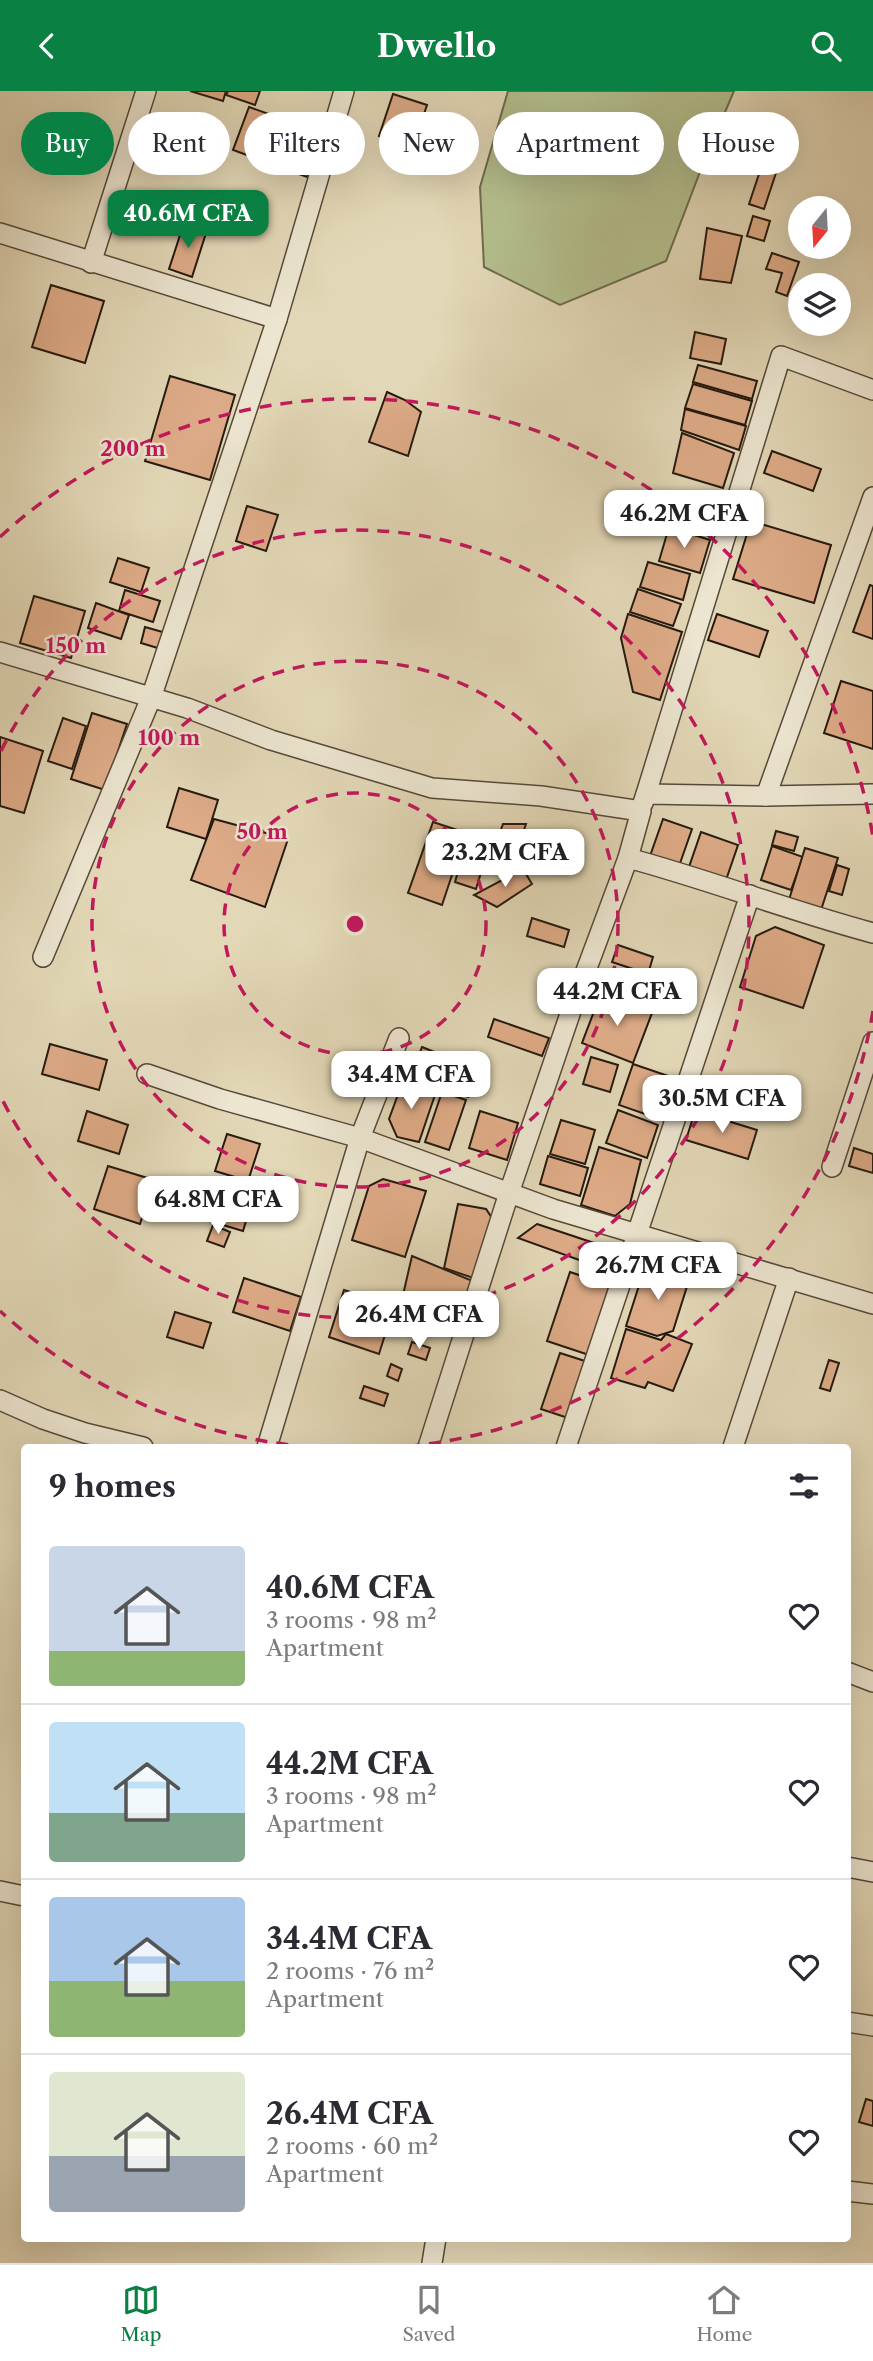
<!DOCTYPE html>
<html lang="en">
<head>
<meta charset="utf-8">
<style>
  body { margin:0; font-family:"Libre Caslon Text",serif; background:#f7f7f7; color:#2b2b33; height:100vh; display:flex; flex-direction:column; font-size:26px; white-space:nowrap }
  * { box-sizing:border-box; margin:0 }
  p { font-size:23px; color:#7c7c81 }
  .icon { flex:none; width:38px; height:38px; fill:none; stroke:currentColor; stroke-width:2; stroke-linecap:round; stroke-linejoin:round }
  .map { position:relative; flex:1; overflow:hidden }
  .drawer { position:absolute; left:21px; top:1353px; width:830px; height:798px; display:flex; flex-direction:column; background:#fff; border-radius:7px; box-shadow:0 7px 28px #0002 }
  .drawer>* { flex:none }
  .top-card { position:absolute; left:21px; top:21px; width:831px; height:63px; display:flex; gap:14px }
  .needle { width:46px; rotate:198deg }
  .controls { position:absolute; left:788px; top:105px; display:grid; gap:14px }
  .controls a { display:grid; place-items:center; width:63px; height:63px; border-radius:50%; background:#fff; box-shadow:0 7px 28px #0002; font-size:35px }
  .price { position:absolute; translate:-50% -60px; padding:0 16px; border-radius:14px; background:#fff; color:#222; font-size:23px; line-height:46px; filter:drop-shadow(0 2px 4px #0008) }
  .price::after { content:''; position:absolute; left:50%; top:42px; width:21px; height:16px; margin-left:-10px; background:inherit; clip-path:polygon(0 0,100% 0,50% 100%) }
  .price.active { background:#0b8043; color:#fff }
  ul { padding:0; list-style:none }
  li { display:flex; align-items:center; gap:21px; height:175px; padding:0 28px }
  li+li { border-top:2px solid #e1e1e2 }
  li span { display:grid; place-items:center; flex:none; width:196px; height:140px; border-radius:7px; color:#555 }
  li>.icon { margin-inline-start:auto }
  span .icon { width:84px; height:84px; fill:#fffc; stroke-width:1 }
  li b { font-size:30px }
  h2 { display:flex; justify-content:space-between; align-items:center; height:84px; padding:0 28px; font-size:30px }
  .chip { padding:0 24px; border-radius:32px; background:#fff; box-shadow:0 7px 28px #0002; font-size:24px; line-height:63px }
  .chip.active { background:#0b8043; color:#fff }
  header { display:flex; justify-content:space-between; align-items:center; height:91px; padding:0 28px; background:#0b8043; color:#fff; font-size:32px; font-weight:700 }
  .dock { display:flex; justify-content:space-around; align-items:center; height:98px; border-top:2px solid #e1e1e2; background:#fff; font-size:19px; color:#7c7c81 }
  .dock a { display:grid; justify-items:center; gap:4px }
  .dock .active { color:#0b8043 }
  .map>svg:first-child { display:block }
  .green { fill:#b4be8d; stroke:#6d6c4e; stroke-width:2 }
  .building { fill:#ddab87; stroke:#261a0f; stroke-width:2 }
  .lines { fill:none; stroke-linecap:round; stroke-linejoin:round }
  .minor-casing { stroke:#554939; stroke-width:22 }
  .minor { stroke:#ece5d0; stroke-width:19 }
  .ring { fill:none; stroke:#c2185b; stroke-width:3.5; stroke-dasharray:12 9 }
  .centre { fill:#c2185b; stroke:#ece5d0; stroke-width:3.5 }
  .ring-label { font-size:21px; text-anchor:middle; font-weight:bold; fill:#c2185b; stroke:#ece5d0; stroke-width:5; stroke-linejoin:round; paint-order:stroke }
</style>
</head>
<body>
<header><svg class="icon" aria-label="back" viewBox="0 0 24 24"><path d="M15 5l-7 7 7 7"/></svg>Dwello<svg class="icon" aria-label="search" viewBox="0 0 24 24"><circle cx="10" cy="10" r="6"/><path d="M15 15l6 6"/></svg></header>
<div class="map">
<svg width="873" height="2172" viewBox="0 0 873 2172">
  <rect width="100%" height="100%" fill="#e2d7b6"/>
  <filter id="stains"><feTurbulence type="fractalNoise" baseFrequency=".00286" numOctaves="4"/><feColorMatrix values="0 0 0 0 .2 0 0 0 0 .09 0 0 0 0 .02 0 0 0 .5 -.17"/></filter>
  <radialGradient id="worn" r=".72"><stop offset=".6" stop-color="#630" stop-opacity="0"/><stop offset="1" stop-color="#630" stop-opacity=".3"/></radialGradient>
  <!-- green -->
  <polygon class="green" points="508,0 734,0 703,73 666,170 560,214 484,176 480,96"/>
  <!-- building -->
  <g class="building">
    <polygon points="190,0 226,0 223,10"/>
    <polygon points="228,0 260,0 255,14 226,4"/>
    <polygon points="393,3 427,14 413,56 379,45"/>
    <polygon points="249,16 322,42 307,86 233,59"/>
    <polygon points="741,52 755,58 751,69 737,64"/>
    <polygon points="762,74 777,79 764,118 749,113"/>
    <polygon points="753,125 770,130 764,150 747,145"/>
    <polygon points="184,132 207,139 192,186 169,178"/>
    <polygon points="707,137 742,145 731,192 700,188"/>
    <polygon points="772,162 799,171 787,205 776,201 782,182 766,178"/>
    <polygon points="51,194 104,210 85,272 32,256"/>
    <polygon points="695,241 726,248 721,273 690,267"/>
    <polygon points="698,274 757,290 752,308 693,291"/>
    <polygon points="170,285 235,304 210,389 145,370"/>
    <polygon points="693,293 752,310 745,334 685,317"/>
    <polygon points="387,301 405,309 421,321 408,365 369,351"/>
    <polygon points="685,318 746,335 739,359 681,339"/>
    <polygon points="682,342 734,362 723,397 673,382"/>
    <polygon points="772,360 821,378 813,400 764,382"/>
    <polygon points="247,415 278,424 266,460 236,450"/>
    <polygon points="751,430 831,454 814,512 733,488"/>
    <polygon points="669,436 710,449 700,482 659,470"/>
    <polygon points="118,467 149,477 141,501 110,491"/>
    <polygon points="648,471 690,483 683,509 640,496"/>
    <polygon points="870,494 873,495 873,548 853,541"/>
    <polygon points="638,498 681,513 673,535 630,521"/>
    <polygon points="125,499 160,510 153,531 119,520"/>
    <polygon points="34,505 85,520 71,567 20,552"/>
    <polygon points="96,512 129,524 121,548 88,537"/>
    <polygon points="628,523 682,541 660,609 633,601 621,547"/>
    <polygon points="717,523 768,540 759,566 708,549"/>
    <polygon points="145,536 166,542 161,558 141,552"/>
    <polygon points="841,590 873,600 873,658 824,642"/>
    <polygon points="92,622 127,633 105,699 71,688"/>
    <polygon points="63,627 86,635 72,678 48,670"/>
    <polygon points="0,646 43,660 24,722 0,715"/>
    <polygon points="179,697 218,709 206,748 167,736"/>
    <polygon points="214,728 288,748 265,816 191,789"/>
    <polygon points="663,728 692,738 678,778 649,768"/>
    <polygon points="433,731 466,742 442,814 408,802"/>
    <polygon points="503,733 526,733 508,785 487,777"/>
    <polygon points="776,740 798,746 794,760 772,754"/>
    <polygon points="701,741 738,754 726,789 689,776"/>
    <polygon points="467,749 489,755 476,798 455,791"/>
    <polygon points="772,755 803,766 791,799 761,789"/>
    <polygon points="805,757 838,767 820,822 788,812"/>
    <polygon points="837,774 849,778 842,804 829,800"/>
    <polygon points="523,778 532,793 497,816 474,804"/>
    <polygon points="532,827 569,839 564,856 527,845"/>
    <polygon points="775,836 824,854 803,917 740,896 756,845"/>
    <polygon points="618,854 653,866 648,883 612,871"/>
    <polygon points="601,902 652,922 633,972 582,952"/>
    <polygon points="494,928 549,947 542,965 488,946"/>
    <polygon points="50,953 107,969 99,999 42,983"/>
    <polygon points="422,956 479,979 468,1006 411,984"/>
    <polygon points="591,966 618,974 610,1001 583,993"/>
    <polygon points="633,973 686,991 671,1032 619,1014"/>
    <polygon points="403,990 436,1001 419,1051 397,1046 389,1028"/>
    <polygon points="442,1001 466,1009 449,1059 425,1051"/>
    <polygon points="618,1019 658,1034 647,1067 606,1052"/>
    <polygon points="87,1020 128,1034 119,1063 78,1050"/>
    <polygon points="480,1020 518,1032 507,1069 469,1057"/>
    <polygon points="695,1020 757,1039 748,1068 686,1049"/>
    <polygon points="561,1029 595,1039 585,1073 550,1063"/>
    <polygon points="227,1043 260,1053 248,1090 215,1080"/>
    <polygon points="599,1056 641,1069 630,1113 615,1125 581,1114"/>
    <polygon points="854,1057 873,1063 873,1082 849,1075"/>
    <polygon points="548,1065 588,1077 580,1105 540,1093"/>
    <polygon points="108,1075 154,1089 140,1133 94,1118"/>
    <polygon points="383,1088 426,1100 405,1166 352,1149 369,1095"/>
    <polygon points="209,1107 249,1120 243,1140 203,1128"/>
    <polygon points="458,1113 486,1118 494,1130 479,1189 444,1177"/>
    <polygon points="537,1133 600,1154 593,1174 518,1147"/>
    <polygon points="213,1134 230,1141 224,1156 207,1150"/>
    <polygon points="412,1165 475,1191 460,1240 400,1217"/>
    <polygon points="659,1177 689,1189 673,1240 657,1245 626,1235 643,1182"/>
    <polygon points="570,1181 612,1195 589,1264 547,1250"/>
    <polygon points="244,1187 301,1206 290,1240 233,1221"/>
    <polygon points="344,1199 394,1215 379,1263 329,1246"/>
    <polygon points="175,1221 211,1232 203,1257 167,1246"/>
    <polygon points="626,1238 661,1249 666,1243 692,1253 673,1300 648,1291 645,1297 611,1287"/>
    <polygon points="412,1251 430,1257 426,1269 408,1263"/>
    <polygon points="560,1262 588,1271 568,1327 541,1318"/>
    <polygon points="829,1269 839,1272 830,1300 820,1297"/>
    <polygon points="391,1273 402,1278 398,1290 387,1285"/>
    <polygon points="364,1295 388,1303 384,1315 360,1307"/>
    <polygon points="866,2008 873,2010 873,2035 859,2031"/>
  </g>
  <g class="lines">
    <defs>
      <g id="minor">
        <polyline points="0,142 277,228"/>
        <polyline points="91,172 146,0"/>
        <path d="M0,561L187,617L271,649L432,697L541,705L641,720L628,767C710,789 790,820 873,842"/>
        <polyline points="646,703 781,265 873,299"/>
        <polyline points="766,705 873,406"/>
        <polyline points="643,712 646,703 766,705 873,703"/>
        <polyline points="43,866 151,607 277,228 344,0"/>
        <polyline points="147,983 220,1008 360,1047 553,1118 873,1213"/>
        <polyline points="832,1076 873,951"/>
        <polyline points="0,1309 43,1328 85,1342 143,1356"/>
        <polyline points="267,1356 360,1047 399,947"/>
        <polyline points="428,1356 509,1102 571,920 628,767"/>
        <polyline points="566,1356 750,804"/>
        <polyline points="733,1356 789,1187"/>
        <polyline points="847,1581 873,1591"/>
        <polyline points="847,1776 873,1781"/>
        <polyline points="0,1800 24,1805"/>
        <polyline points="847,1931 873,1935"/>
        <polyline points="847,2100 873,2103"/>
        <polyline points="432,2172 436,2147"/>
      </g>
    </defs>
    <!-- minor casing -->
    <use href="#minor" class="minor-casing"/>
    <!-- minor -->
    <use href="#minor" class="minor"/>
  </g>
  <!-- distance rings -->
  <g class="ring">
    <circle cx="355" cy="833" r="131"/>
    <circle cx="355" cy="833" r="263"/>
    <path d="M1 660A394 394 0 1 1 1 1006"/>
    <path d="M873 920A525 525 0 0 1 401 1356M309 1356A525 525 0 0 1 0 1220M0 446A525 525 0 0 1 873 746"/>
  </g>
  <circle cx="355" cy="833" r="10" class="centre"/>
  <g class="ring-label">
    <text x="133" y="365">200 m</text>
    <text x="76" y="562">150 m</text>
    <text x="169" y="654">100 m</text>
    <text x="262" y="748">50 m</text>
  </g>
  <rect width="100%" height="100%" filter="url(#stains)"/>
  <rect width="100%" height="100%" fill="url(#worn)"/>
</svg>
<div class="controls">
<a><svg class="needle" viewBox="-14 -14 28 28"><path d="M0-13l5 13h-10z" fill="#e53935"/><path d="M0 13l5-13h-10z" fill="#7c7c81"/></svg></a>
<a><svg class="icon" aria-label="layers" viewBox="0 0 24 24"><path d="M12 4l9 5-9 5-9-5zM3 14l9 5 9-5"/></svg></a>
</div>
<b class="price active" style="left:188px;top:159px">40.6M CFA</b>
<b class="price" style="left:684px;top:459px">46.2M CFA</b>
<b class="price" style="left:505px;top:798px">23.2M CFA</b>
<b class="price" style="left:617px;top:937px">44.2M CFA</b>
<b class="price" style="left:411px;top:1020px">34.4M CFA</b>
<b class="price" style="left:722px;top:1044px">30.5M CFA</b>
<b class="price" style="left:218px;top:1145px">64.8M CFA</b>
<b class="price" style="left:658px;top:1211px">26.7M CFA</b>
<b class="price" style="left:419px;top:1260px">26.4M CFA</b>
<div class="top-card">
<a class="chip active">Buy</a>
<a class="chip">Rent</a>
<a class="chip">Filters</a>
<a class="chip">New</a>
<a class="chip">Apartment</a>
<a class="chip">House</a>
</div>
<section class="drawer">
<h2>9 homes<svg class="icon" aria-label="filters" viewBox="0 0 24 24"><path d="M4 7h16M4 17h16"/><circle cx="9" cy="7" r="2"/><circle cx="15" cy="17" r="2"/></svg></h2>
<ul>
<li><span style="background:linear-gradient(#c9d6e8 75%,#8fb573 0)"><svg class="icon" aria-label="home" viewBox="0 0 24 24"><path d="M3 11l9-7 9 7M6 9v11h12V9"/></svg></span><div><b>40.6M CFA</b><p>3 rooms · 98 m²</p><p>Apartment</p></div><svg class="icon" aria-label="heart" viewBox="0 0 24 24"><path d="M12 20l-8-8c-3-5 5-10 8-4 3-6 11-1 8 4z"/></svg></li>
<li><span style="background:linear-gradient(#bfe0f5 65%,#7fa58c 0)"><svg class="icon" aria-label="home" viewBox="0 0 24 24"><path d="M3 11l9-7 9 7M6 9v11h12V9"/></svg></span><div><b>44.2M CFA</b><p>3 rooms · 98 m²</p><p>Apartment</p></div><svg class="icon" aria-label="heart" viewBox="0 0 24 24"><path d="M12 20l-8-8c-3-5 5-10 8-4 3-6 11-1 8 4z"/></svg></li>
<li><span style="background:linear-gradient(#a9c7e8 60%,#8fb573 0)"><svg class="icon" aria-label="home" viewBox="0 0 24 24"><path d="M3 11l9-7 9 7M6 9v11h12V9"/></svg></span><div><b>34.4M CFA</b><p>2 rooms · 76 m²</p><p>Apartment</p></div><svg class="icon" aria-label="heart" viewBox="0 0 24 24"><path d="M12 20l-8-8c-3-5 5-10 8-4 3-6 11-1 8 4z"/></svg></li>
<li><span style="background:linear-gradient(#dfe7d0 60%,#9aa5b1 0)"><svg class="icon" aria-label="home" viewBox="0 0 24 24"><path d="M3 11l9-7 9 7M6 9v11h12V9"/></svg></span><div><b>26.4M CFA</b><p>2 rooms · 60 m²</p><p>Apartment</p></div><svg class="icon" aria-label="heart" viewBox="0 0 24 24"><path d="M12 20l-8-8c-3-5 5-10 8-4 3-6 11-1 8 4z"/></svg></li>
</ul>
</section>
</div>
<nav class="dock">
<a class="active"><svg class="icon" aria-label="map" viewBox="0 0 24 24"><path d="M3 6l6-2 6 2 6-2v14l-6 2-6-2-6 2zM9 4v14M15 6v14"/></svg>Map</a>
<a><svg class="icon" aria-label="saved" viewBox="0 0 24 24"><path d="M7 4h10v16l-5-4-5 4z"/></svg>Saved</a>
<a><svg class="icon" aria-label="home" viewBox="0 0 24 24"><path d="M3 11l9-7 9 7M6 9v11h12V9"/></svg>Home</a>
</nav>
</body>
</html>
